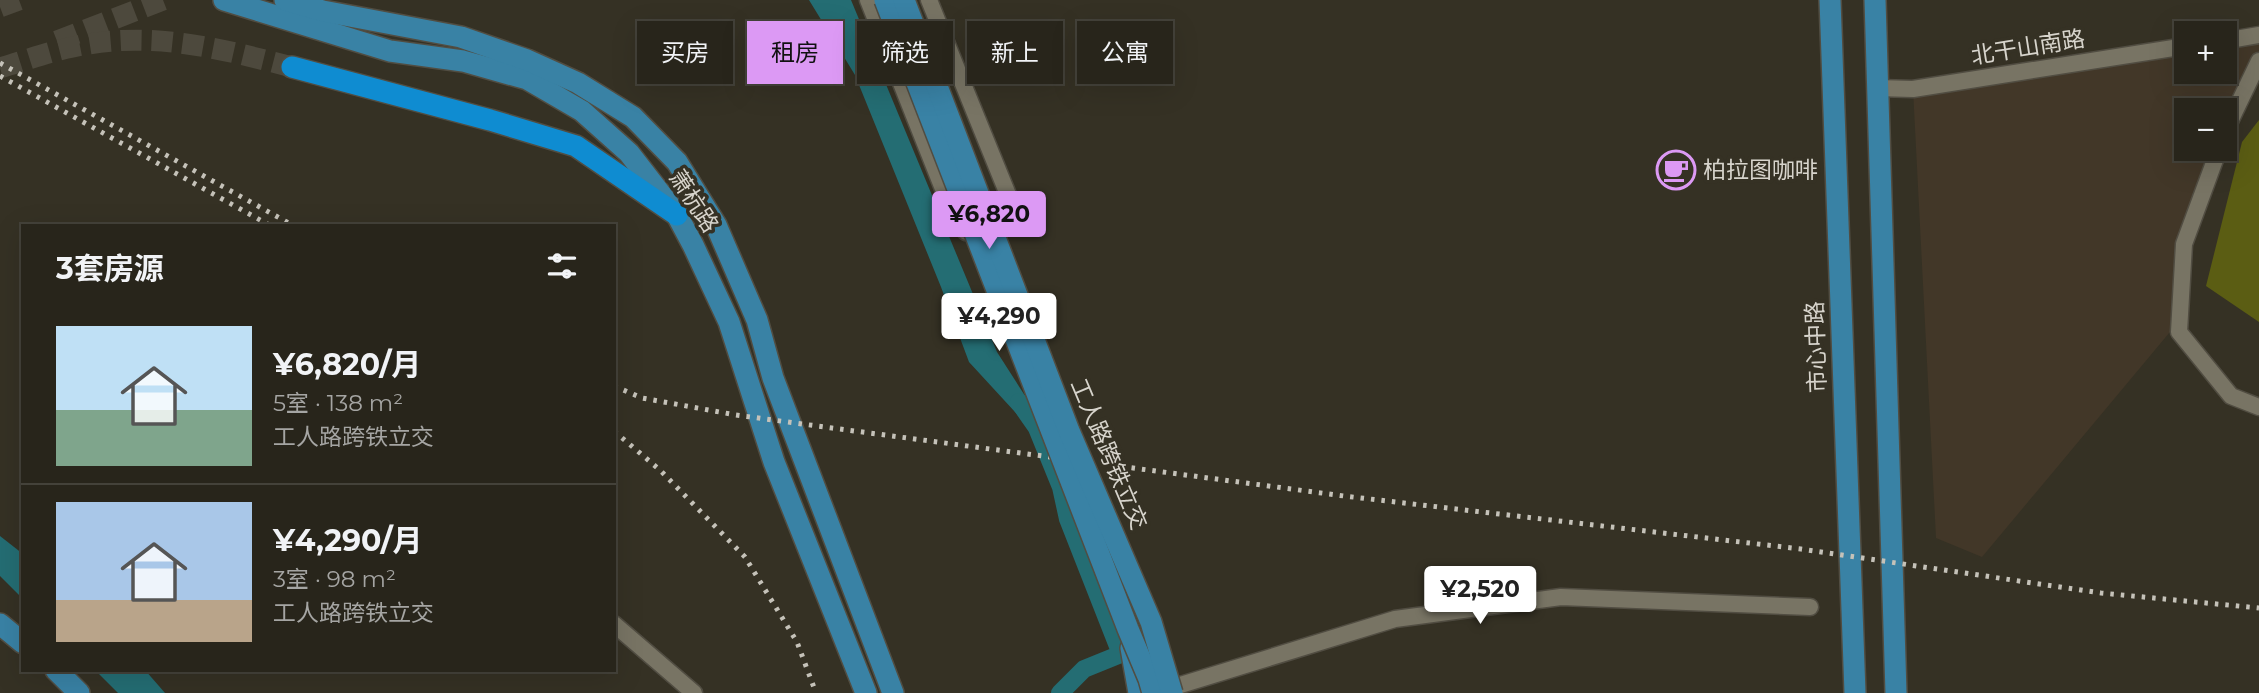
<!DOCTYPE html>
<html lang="zh">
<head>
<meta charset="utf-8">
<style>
  body { margin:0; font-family:Montserrat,"Noto Sans SC",sans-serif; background:#343128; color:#f1f3f6; height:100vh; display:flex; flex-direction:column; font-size:26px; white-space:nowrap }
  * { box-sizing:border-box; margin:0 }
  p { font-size:23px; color:#a5a5a3 }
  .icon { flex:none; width:38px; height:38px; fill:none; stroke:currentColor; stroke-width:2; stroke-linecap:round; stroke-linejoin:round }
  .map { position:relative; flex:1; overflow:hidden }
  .drawer { position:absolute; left:21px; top:224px; width:595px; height:448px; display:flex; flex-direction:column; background:#28251b; border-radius:0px; box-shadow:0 7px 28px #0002,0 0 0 2px #44423a }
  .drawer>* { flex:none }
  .top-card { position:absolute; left:637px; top:21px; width:665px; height:63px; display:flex; gap:14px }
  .buttons { position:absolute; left:2174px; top:21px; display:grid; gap:14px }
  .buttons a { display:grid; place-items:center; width:63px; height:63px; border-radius:0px; background:#28251b; box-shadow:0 7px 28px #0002,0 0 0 2px #44423a; font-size:35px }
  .price { position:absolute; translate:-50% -60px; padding:0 16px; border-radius:7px; background:#fff; color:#222; font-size:23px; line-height:46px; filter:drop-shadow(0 2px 4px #0008) }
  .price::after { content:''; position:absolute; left:50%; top:42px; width:21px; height:16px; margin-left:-10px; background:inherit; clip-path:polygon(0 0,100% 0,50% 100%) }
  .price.current { background:#dc99f4; color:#111 }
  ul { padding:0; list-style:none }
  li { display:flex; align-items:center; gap:21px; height:175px; padding:0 35px }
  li+li { border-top:2px solid #44423a }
  li span { display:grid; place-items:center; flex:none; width:196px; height:140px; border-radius:0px; color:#555 }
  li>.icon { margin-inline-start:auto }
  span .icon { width:84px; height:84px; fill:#fffc; stroke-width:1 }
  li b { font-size:30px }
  h2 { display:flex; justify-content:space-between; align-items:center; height:84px; padding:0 35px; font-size:30px }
  .chip { padding:0 24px; border-radius:0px; background:#28251b; box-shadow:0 7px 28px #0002,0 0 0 2px #44423a; font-size:24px; line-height:63px }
  .chip.current { background:#dc99f4; color:#111 }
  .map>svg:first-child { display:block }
  .industrial { fill:#423728 }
  .green { fill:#5b5d13 }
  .water { fill:#246d73 }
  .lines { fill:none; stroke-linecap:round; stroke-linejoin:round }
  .canal { stroke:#246d73; stroke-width:18 }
  .highway-tunnel { stroke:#4d493d; stroke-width:21; stroke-dasharray:21 10; stroke-linecap:butt }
  .minor-casing { stroke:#514d42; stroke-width:19 }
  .major-casing { stroke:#514d42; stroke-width:24 }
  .highway-casing { stroke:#514d42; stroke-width:24 }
  .minor { stroke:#787464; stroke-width:16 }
  .major { stroke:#3982a5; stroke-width:21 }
  .highway { stroke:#0f8cd1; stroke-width:21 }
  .rail { stroke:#c5c2b9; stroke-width:5; stroke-dasharray:3.5 7; stroke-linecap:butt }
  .major-bridge-casing { stroke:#514d42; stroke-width:24; stroke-linecap:butt }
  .major-bridge { stroke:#3982a5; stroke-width:21 }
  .labels { text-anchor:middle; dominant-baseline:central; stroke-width:7; stroke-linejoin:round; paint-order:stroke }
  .street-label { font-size:23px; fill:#d7d4cc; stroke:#353124 }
  .poi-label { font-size:23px; fill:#d7d4cc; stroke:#353124; text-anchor:start }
</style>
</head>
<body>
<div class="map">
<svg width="2259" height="693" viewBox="0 0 2259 693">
  <rect width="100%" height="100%" fill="#353124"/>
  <!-- industrial -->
  <polygon class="industrial" points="2259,35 2259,62 2224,134 2224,110 2186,110 2186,149 2219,149 2184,244 2180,320 1982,557 1936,538 1913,89 2186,47 2186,72 2224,72 2224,41"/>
  <!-- green -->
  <polygon class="green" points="2259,120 2259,322 2206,286 2242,142"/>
  <!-- water -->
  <g class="water">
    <polygon points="809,0 851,0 997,352 1038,416 1027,425 969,362 941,287 855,75"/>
    <polygon points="0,536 23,554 23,599 0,576"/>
    <polygon points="95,670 145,670 165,693 118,693"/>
  </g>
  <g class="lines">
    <!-- canal -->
    <polyline class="canal" points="1019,402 1037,428 1061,487 1068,519 1121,654 1084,669 1060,693"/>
    <!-- highway-tunnel -->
    <g class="highway-tunnel">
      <polyline points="0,7 19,0"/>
      <polyline points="57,41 163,0"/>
      <path d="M0,68C24,61 48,52 73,47C150,30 218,48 292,67"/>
    </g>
    <defs>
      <g id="minor">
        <polyline points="868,0 955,219 966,232 991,232 1008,225 1011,202 929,0"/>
        <polyline points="2224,41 2259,35"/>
        <polyline points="1877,88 1913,89 2186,46"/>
        <polyline points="2224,134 2259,61"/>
        <polyline points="2219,149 2184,244 2179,332 2231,396 2259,407"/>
        <polyline points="614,624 694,693"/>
        <polyline points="1161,691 1395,619 1561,597 1810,607"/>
      </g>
      <g id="major">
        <polyline points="224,0 390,51 463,61 527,79 582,111 629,153 677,215 693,245 729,322 774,462 866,693"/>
        <polyline points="285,0 323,11 461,37 527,60 578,83 633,117 677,162 716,225 757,320 773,378 893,693"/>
        <polyline points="1830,0 1855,693"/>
        <polyline points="1875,0 1896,693"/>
        <polyline points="0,624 23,643"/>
        <polyline points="1131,648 1139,693"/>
        <polyline points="56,670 79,693"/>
      </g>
      <polyline id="highway" points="292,67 490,120 576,146 677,215"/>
    </defs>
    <!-- minor casing -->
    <use href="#minor" class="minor-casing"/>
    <!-- major casing -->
    <use href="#major" class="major-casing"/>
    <!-- highway casing -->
    <use href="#highway" class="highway-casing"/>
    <!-- minor -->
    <use href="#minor" class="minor"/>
    <!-- major -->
    <use href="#major" class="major"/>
    <!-- highway -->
    <use href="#highway" class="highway"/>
    <!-- rail -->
    <g class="rail">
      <polyline points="0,63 294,226"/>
      <polyline points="0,76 271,226"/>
      <polyline points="614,386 642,398 736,415 832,428 1344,496 1801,549 2101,593 2259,608"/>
      <polyline points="614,431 661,471 745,557 797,642 816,693"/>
    </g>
    <defs>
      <g id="major-bridge">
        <polyline points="885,0 1128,629 1149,679 1153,693"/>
        <polyline points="904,0 1069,431 1151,622 1172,693"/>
      </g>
    </defs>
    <!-- major-bridge casing -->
    <use href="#major-bridge" class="major-bridge-casing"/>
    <!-- major-bridge -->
    <use href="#major-bridge" class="major-bridge"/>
  </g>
  <!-- icons -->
  <defs>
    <symbol id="cafe-ring" viewBox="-11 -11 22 22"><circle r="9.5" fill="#353124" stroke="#dc99f4" stroke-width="1.5"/><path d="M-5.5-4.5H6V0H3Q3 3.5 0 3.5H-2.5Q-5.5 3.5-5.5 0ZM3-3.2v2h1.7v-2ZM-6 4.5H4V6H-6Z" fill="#dc99f4"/></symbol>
  </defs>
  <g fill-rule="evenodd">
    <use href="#cafe-ring" x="1654" y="148" width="44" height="44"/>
  </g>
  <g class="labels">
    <!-- street labels -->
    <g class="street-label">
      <text transform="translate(2028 47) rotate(-9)">北干山南路</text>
      <text transform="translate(694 201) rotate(57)">萧杭路</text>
      <text transform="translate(1816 347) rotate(-92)">市心中路</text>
      <text transform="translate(1109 454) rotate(67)">工人路跨铁立交</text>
    </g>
    <!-- poi labels -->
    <g class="poi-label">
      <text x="1703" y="170">柏拉图咖啡</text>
    </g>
  </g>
</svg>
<div class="buttons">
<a>+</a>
<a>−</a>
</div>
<b class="price current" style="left:989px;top:251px">¥6,820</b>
<b class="price" style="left:999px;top:353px">¥4,290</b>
<b class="price" style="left:1480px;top:626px">¥2,520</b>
<div class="top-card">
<a class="chip">买房</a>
<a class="chip current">租房</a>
<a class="chip">筛选</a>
<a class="chip">新上</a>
<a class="chip">公寓</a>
</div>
<section class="drawer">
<h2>3套房源<svg class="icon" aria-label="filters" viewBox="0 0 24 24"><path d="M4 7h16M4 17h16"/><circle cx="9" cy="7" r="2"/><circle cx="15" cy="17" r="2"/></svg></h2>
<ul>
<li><span style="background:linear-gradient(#bfe0f5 60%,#7fa58c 0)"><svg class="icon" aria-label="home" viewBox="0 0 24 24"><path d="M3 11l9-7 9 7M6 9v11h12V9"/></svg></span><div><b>¥6,820/月</b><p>5室 · 138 m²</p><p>工人路跨铁立交</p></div></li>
<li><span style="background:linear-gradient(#a9c7e8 70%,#b9a48a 0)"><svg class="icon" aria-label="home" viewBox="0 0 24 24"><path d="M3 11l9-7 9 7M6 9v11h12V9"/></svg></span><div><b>¥4,290/月</b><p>3室 · 98 m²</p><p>工人路跨铁立交</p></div></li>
</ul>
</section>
</div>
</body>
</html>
